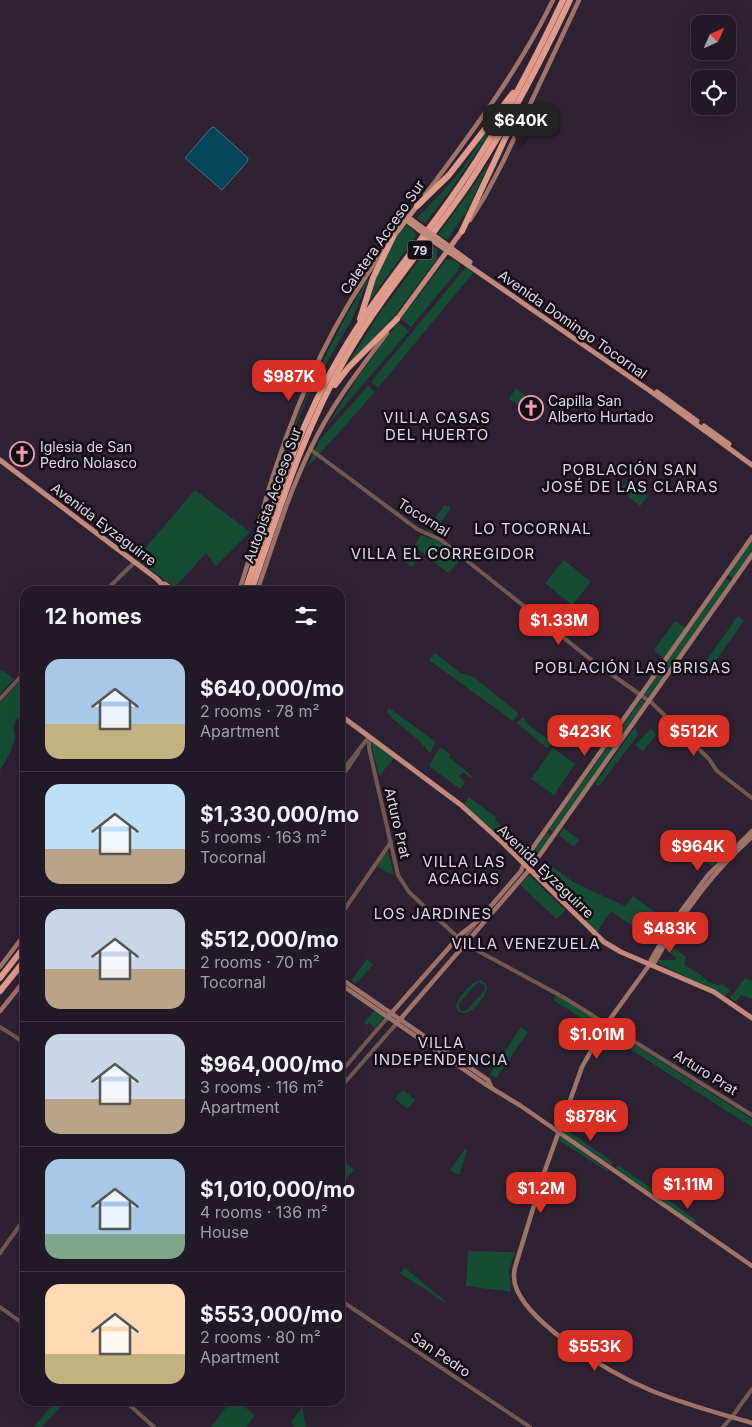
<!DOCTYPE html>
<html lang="en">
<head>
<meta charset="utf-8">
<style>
  body { margin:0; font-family:Inter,sans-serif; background:#2a222e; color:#f1f3f6; height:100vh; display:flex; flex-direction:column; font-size:19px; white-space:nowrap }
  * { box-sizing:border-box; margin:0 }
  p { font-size:16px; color:#a2a0a7 }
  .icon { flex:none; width:28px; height:28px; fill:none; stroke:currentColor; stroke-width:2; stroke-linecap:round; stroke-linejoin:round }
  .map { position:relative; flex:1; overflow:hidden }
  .drawer { position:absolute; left:20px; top:586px; width:325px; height:820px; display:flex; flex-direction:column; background:#221926; border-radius:15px; box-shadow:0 5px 20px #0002,0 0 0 1px #3f3843 }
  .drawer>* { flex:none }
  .needle { width:32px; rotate:45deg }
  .controls { position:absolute; left:691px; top:15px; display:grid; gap:10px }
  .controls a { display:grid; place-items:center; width:45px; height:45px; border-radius:10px; background:#221926; box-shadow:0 5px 20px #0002,0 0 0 1px #3f3843; font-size:25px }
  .price { position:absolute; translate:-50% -42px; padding:0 11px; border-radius:10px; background:#d93025; color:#fff; font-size:16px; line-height:32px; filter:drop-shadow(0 1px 2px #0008) }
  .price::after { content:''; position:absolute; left:50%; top:30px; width:15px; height:11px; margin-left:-8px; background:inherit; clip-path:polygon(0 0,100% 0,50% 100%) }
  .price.current { background:#222; color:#fff }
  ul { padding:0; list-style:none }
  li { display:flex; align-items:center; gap:15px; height:125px; padding:0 25px }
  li+li { border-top:1px solid #3f3843 }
  li span { display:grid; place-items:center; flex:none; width:140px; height:100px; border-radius:15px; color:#555 }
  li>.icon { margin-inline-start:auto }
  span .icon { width:60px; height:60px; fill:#fffc; stroke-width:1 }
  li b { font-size:21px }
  h2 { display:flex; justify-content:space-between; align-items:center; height:60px; padding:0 25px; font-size:21px }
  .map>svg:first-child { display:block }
  .green { fill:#164c34; fill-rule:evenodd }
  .water { fill:#05465b; stroke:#477284 }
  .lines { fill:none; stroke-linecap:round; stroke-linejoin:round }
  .tertiary { stroke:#745852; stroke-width:4 }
  .secondary { stroke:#a0736a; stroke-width:4.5 }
  .primary { stroke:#c1887c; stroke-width:5 }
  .motorway { stroke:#df9b8c; stroke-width:6 }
  .primary-bridge { stroke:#c1887c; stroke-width:5 }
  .labels { text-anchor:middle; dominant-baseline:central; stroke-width:5; stroke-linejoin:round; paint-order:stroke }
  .shield { fill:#130d15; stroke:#a29aa4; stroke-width:1 }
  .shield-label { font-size:12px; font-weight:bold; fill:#e0d7e2 }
  .street-label { font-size:14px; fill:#e0d7e2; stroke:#130d15 }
  .poi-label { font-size:14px; fill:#e0d7e2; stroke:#130d15; text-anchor:start }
  .neighbourhood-label { font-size:15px; letter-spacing:1px; fill:#e0d7e2; stroke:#130d15 }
</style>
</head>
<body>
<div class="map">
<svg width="752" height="1427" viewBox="0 0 752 1427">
  <rect width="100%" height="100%" fill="#2e2132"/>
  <!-- green -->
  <g class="green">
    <path d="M490,128L492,129C471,161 450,192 426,222H422L417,218C433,201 447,188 461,170C471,156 479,141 490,128Z"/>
    <polygon points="490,161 467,211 447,240 438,234 465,198"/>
    <path d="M407,225L415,232L416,236L366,306C373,286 389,237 407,225Z"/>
    <polygon points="430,246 437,248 437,259 395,315 345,368 379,314"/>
    <polygon points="453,259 460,265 458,270 411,327 401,319 446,260"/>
    <polygon points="466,267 473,273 378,388 371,382"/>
    <path d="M370,275L352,319L308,396L272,483C298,410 329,342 370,275Z"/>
    <polygon points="398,322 409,331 327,426 359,376"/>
    <polygon points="368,386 375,392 307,468 319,441"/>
    <polygon points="516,388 528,398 520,406 509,399"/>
    <polygon points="628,480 648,496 640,506 620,490"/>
    <polygon points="195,490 250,532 216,566 206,553 175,587 136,559"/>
    <polygon points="445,505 450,507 450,509 433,534 427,531 428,527"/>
    <polygon points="421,535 440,542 460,557 461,559 448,573 414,546"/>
    <polygon points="752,540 752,553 734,579 728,575"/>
    <polygon points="410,549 420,556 412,567 402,559"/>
    <polygon points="564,560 591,582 572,605 545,583"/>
    <polygon points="726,578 731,583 650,698 644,694"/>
    <polygon points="738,616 744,621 712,666 705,662"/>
    <polygon points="675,621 685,627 685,630 664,659 654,650"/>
    <polygon points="435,653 460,673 474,677 517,712 518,714 513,721 429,660"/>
    <polygon points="2,670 14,679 0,694 0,673"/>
    <path d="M25,675V711C3,731 20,727 13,745C10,754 5,762 0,770V703Z"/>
    <polygon points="641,700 646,703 554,833 549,829"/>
    <path d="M389,708L436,742L430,753C415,734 402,728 386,712Z"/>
    <polygon points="523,717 528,725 552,742 547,748 517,723"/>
    <polygon points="635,727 638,735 599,786 595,784"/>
    <polygon points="651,728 656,735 643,751 635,745"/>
    <polygon points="373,742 394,758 379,776 371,743"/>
    <polygon points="440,747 450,754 449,757 472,776 471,778 463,772 459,777 465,782 460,789 429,766"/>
    <polygon points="553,748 575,764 554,795 531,779"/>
    <polygon points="469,797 496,817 495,821 529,847 524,855 521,855 464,805"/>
    <polygon points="563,828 579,840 574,847 559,835"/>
    <polygon points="546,832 552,836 529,865 526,863 526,860"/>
    <polygon points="702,848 717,861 712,866 695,856"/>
    <polygon points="387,852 388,852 394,875 389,872 388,873 377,866"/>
    <polygon points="545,861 573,882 625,906 633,896 668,922 663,930 641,918 639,924 634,927 611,911 597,932 537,870"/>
    <polygon points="529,875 565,910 557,919 520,885"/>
    <path d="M668,943L686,957L684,965C691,970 702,973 707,981L720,986L722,984L730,990L726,996L657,963L658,960H676V957L664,949Z"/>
    <polygon points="367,959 373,965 355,984 351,981"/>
    <polygon points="745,978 752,981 752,999 741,995 736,1002 730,998"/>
    <path d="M481,980L487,985C489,995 466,1025 456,1008C456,999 472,981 481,980ZM479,982L485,986L484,991L467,1010L461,1011L459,1007V1003L477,983Z"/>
    <polygon points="556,995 752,1119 752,1127 553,1000"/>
    <polygon points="375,1010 384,1017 375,1028 369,1023 367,1025 364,1023"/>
    <polygon points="521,1027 528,1032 496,1078 490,1074"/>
    <polygon points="403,1090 415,1100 407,1109 395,1098"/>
    <polygon points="564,1128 613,1162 611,1165 562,1133"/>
    <polygon points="561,1136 608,1170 608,1172 559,1140"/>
    <polygon points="465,1149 467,1150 459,1175 450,1170"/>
    <polygon points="341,1158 354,1170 343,1182 340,1179"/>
    <polygon points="618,1165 654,1190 651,1194 615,1169"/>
    <polygon points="657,1192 696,1220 694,1224 654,1197"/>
    <polygon points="468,1251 515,1252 509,1270 511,1292 466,1286"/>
    <polygon points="405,1268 445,1301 444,1302 400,1273"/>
    <polygon points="56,1401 66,1401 42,1427 34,1427"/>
    <polygon points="231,1401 237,1401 255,1415 246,1427 211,1427"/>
    <polygon points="302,1407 306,1427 294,1427 291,1422"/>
  </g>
  <!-- water -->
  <polygon class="water" points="214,127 248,158 247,162 222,190 185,158 211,128"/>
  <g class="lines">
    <!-- tertiary -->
    <g class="tertiary">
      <polyline points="310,449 417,529 441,540 594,662 652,703 709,759 717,771 752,798"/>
      <polyline points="105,591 135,562"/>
      <polyline points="0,699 25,672"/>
      <polyline points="369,736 369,748 398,875 409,892 465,944 563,997 752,1115"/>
      <polyline points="340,774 368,738"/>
      <polyline points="340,779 358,753 359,750"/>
      <polyline points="340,916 391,842"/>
      <polyline points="461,941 474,926"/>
      <polyline points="0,1027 25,1043"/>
      <polyline points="340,1073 388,1017"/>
      <polyline points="340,1088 397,1023"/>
      <polyline points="0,1253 25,1218"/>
      <polyline points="340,1300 530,1427"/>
      <polyline points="0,1307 25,1325"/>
      <polyline points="125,1401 154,1427"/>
      <polyline points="723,1427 732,1417 752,1389"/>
    </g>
    <!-- secondary -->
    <g class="secondary">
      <path d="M425,195C472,132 519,70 553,0"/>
      <polyline points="470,220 485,196 503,162 579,0"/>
      <path d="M239,591C253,550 262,508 276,467C301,390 337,314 385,249"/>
      <path d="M257,591C274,543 288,494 311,448C331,406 359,370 387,333"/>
      <path d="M752,837C712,872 680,917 654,963L650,964L605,1026L582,1067L544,1173L516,1264C513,1273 513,1281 517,1290C534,1328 612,1374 650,1390C683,1404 718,1413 752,1423"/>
      <polyline points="650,964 651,960 673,922 708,875 752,831"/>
      <polyline points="0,967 25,934"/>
      <polyline points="340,978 488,1080 491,1087"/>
      <polyline points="340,984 485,1084 521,1106 752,1266"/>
      <polyline points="0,1011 25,980"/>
      <polyline points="388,1017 461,934 479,920 521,871 527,856 752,537"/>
      <polyline points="397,1023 530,869 752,555"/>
    </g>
    <!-- primary -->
    <g class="primary">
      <polyline points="408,217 420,226"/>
      <polyline points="406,220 418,229"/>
      <polyline points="393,237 417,206"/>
      <polyline points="439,239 470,262"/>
      <polyline points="436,243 653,393 752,465"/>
      <polyline points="397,319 462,231"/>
      <polyline points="657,392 697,421"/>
      <polyline points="704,426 729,444"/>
      <polyline points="0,460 157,579 168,591"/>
      <polyline points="165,584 175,591"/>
      <polyline points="340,715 461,805 504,844 604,942 621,952 714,992 752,1018"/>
    </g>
    <!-- motorway -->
    <g class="motorway">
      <polyline points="417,206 449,175 513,93"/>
      <polyline points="462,231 517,113"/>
      <polyline points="360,319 373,278 393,237"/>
      <polyline points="335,385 348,368 397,319"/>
      <path d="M245,591C273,510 297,428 341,354C377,292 425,238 465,178C503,122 534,62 563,0"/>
      <path d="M251,591C279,511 303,431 346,357C381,296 428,243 468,185C507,126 540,64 570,0"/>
      <polyline points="0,978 25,946"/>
      <polyline points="0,991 25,960"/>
    </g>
    <!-- primary-bridge -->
    <g class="primary-bridge">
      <polyline points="420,226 439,239"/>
      <polyline points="418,229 436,243"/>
    </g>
  </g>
  <!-- icons -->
  <defs>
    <symbol id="church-ring" viewBox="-11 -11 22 22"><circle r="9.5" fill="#130d15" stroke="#f29aae" stroke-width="1.5"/><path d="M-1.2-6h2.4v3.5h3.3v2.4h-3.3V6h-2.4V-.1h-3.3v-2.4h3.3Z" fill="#f29aae"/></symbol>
  </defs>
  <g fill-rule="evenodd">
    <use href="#church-ring" x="517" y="394" width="28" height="28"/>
    <use href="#church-ring" x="8" y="440" width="28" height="28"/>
  </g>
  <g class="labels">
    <!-- shield labels -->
    <rect class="shield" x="407.5" y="240.5" width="25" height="19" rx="4"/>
    <g class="shield-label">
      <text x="420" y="250">79</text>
    </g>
    <!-- street labels -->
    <g class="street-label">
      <text transform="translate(382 237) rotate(-55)">Caletera Acceso Sur</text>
      <text transform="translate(573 324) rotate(35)">Avenida Domingo Tocornal</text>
      <text transform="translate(272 495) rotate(-70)">Autopista Acceso Sur</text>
      <text transform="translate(424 517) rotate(32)">Tocornal</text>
      <text transform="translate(104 524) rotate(37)">Avenida Eyzaguirre</text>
      <text transform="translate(398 823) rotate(77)">Arturo Prat</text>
      <text transform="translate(546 871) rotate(44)">Avenida Eyzaguirre</text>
      <text transform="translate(706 1072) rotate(32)">Arturo Prat</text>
      <text transform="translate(441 1354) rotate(34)">San Pedro</text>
    </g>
    <!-- poi labels -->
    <g class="poi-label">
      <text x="548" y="400">Capilla San<tspan x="548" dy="16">Alberto Hurtado</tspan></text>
      <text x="40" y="446">Iglesia de San<tspan x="40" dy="16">Pedro Nolasco</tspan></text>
    </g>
    <!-- neighbourhood labels -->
    <g class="neighbourhood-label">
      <text x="437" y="417">VILLA CASAS<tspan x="437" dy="17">DEL HUERTO</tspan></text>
      <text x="630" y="469">POBLACIÓN SAN<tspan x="630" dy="17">JOSÉ DE LAS CLARAS</tspan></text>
      <text x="533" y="528">LO TOCORNAL</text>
      <text x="443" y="553">VILLA EL CORREGIDOR</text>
      <text x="633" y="667">POBLACIÓN LAS BRISAS</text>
      <text x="464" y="861">VILLA LAS<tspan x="464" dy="17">ACACIAS</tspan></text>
      <text x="433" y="913">LOS JARDINES</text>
      <text x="526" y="943">VILLA VENEZUELA</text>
      <text x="441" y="1042">VILLA<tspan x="441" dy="17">INDEPENDENCIA</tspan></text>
    </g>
  </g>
</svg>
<div class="controls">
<a><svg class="needle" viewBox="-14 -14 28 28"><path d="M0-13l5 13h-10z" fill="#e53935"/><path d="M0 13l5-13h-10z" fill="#a2a0a7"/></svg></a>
<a><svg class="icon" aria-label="locate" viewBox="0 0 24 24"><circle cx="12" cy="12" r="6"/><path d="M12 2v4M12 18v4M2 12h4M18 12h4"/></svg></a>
</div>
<b class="price current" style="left:521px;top:146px">$640K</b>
<b class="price" style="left:289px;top:402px">$987K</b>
<b class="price" style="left:559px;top:646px">$1.33M</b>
<b class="price" style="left:585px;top:757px">$423K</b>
<b class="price" style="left:694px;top:757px">$512K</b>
<b class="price" style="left:698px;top:872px">$964K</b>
<b class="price" style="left:670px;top:954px">$483K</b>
<b class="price" style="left:597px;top:1060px">$1.01M</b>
<b class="price" style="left:591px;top:1142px">$878K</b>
<b class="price" style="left:688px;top:1210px">$1.11M</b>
<b class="price" style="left:541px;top:1214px">$1.2M</b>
<b class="price" style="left:595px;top:1372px">$553K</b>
<section class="drawer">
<h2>12 homes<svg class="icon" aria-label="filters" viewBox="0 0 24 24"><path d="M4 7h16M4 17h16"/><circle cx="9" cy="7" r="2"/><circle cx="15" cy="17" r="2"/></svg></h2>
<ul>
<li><span style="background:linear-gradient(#a9c7e8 65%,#c2b280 0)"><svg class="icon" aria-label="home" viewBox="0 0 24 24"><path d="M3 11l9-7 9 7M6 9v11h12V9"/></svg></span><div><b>$640,000/mo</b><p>2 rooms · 78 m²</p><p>Apartment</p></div></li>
<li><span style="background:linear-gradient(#bfe0f5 65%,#b9a48a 0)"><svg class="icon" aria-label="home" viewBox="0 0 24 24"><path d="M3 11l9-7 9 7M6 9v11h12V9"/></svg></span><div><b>$1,330,000/mo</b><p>5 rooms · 163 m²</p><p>Tocornal</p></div></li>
<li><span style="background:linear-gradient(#c9d6e8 60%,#b9a48a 0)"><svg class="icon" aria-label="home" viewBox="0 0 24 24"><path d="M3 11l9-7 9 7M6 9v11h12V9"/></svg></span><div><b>$512,000/mo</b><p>2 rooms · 70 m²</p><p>Tocornal</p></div></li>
<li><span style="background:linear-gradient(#c9d6e8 65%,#b9a48a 0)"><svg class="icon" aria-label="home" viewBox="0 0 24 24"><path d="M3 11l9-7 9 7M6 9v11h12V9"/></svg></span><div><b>$964,000/mo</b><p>3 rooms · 116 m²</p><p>Apartment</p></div></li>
<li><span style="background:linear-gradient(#a9c7e8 75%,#7fa58c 0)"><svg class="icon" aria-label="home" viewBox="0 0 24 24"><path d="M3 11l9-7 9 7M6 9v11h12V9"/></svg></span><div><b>$1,010,000/mo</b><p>4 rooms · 136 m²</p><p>House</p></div></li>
<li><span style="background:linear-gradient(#ffd9b3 70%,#c2b280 0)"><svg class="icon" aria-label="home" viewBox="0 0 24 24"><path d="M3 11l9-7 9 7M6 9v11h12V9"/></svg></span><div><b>$553,000/mo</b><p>2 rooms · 80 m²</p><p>Apartment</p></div></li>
</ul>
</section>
</div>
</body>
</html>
